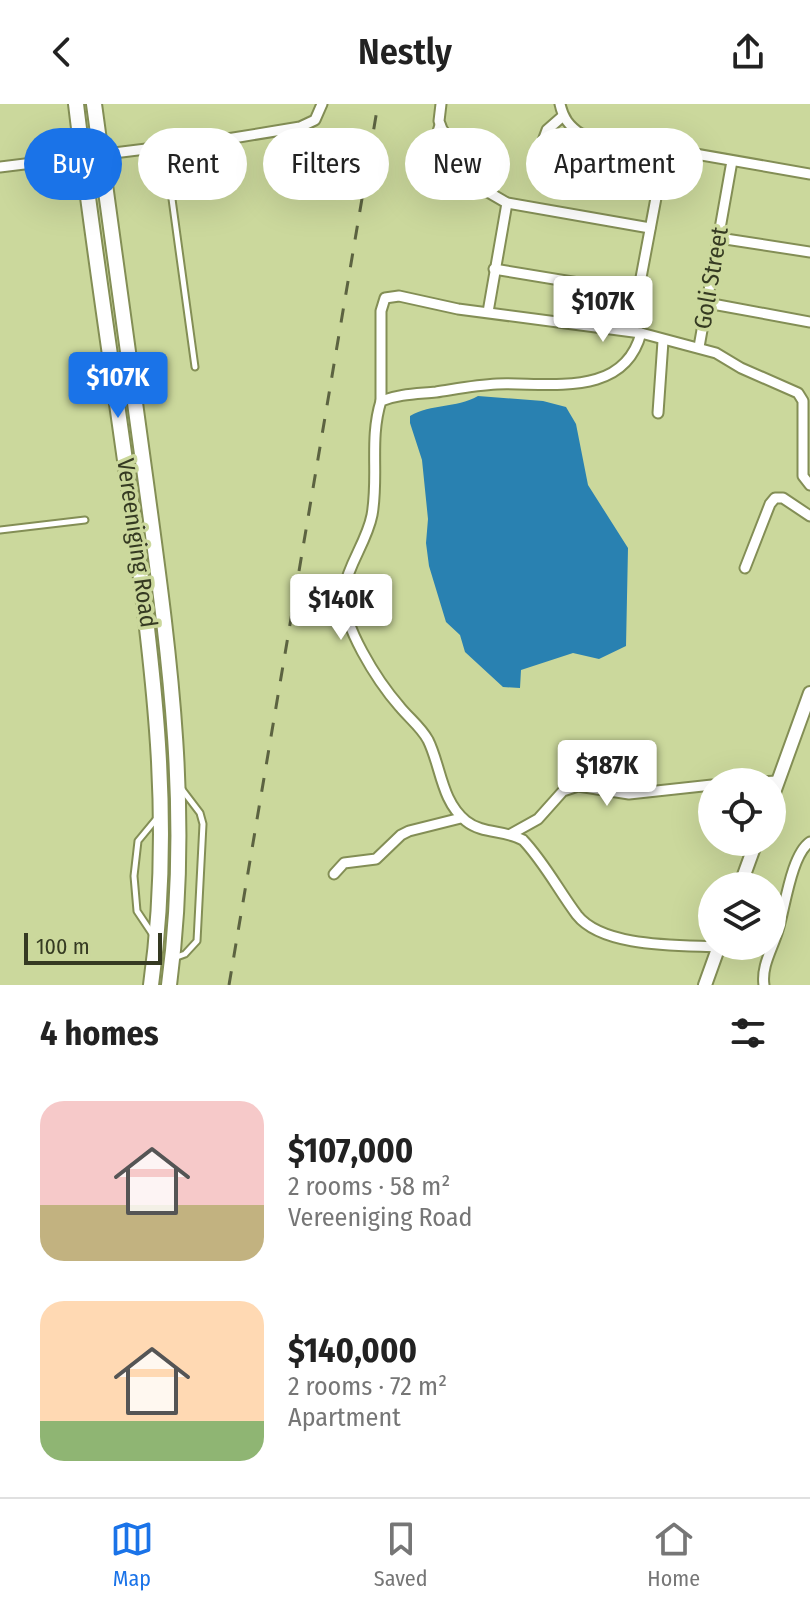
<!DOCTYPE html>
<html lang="en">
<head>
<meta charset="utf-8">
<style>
  body { margin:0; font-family:"Fira Sans Condensed",sans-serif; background:#f2f2f2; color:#222; height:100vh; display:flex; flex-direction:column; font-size:30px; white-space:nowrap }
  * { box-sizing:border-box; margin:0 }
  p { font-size:26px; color:#767676 }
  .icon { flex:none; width:44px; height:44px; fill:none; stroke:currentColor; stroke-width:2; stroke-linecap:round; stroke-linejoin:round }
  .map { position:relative; height:881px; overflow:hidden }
  .sheet { display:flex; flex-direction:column; background:#fff; flex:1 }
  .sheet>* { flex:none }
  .top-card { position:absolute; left:24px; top:24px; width:762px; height:72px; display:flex; gap:16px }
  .fabs { position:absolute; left:698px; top:664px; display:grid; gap:16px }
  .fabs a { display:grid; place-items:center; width:88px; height:88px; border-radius:50%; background:#fff; box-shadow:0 8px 32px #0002; font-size:40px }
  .scale { position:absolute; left:24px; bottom:20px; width:138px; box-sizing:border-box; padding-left:8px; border:4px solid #353a22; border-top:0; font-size:22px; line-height:28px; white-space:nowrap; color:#353a22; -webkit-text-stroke:6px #cbd89c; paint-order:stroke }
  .price { position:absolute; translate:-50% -68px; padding:0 18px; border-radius:8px; background:#fff; color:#222; font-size:26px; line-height:52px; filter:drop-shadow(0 2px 4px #0008) }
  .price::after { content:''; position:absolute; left:50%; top:48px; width:24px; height:18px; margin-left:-12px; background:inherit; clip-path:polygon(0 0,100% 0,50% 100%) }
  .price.active { background:#1a73e8; color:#fff }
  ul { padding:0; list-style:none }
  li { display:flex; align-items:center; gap:24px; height:200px; padding:0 40px }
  li span { display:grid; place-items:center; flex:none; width:224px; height:160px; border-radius:24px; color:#555 }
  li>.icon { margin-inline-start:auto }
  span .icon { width:96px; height:96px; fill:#fffc; stroke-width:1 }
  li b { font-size:34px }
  h2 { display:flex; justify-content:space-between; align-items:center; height:96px; padding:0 40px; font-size:34px }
  .chip { padding:0 28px; border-radius:36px; background:#fff; box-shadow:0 8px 32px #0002; font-size:28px; line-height:72px }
  .chip.active { background:#1a73e8; color:#fff }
  header { display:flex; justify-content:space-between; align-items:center; height:104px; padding:0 40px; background:#fff; font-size:36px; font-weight:600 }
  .tabs { display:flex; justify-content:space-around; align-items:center; height:112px; border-top:2px solid #e0e0e0; background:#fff; font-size:22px; color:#767676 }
  .tabs a { display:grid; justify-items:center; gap:4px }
  .tabs .active { color:#1a73e8 }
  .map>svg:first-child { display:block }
  .water { fill:#2981b1 }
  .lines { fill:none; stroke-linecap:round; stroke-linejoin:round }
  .service-casing { stroke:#838e55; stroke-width:9 }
  .minor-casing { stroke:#838e55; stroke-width:13 }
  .tertiary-casing { stroke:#838e55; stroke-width:16 }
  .secondary-casing { stroke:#838e55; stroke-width:18 }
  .service { stroke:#fff; stroke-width:5 }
  .minor { stroke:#fff; stroke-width:9 }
  .tertiary { stroke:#fff; stroke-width:12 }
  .secondary { stroke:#fff; stroke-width:14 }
  .rail { stroke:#5c6341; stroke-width:3; stroke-dasharray:14 14; stroke-linecap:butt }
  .labels { text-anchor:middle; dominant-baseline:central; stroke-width:7; stroke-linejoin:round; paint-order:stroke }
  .street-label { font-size:24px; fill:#353a22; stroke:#cbd89c }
</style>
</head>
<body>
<header><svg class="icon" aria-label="back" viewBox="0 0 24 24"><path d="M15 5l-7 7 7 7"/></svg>Nestly<svg class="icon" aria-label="share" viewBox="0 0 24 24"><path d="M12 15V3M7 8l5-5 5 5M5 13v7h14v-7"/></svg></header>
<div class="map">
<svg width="810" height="881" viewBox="0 0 810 881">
  <rect width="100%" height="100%" fill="#cbd89c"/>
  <!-- water -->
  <path class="water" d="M478,292L543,297L566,303L576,320L588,381L628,444L626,542L599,555L573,549L521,566L520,584L503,583L465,548L460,531L446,518L429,462L426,439L428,415L422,356L410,319V312C432,299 455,305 478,292Z"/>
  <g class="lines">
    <defs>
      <g id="service">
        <polyline points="186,41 185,71 175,82 172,95 195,263"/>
        <polyline points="0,426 85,416"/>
        <polyline points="153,831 137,807 134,772 138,737 157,714"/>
        <polyline points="174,854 185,850 197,837 203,720 200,709 181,684"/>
      </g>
      <g id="minor">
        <polyline points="441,0 439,17 442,25 488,88 507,99 650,124"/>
        <path d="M560,0C563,14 569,22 581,30L810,70"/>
        <polyline points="440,21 433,44 435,58 444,66 475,69"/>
        <polyline points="538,50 547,26 563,12"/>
        <polyline points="0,63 227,35 300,23 315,16 322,0"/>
        <polyline points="719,134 810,148"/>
        <polyline points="494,165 627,187 640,179 665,46"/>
        <polyline points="707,199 810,218"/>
        <polyline points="488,208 507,99"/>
        <path d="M641,229C624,295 548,278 497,280C476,281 456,285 436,288C416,290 399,290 381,297C369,335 379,373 372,411C367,437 349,459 344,485C339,519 379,579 400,603C409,614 421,623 428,636C441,662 441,697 466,717C482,730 505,726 523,736C544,758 559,787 577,811C603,844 680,841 719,843"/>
        <polyline points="699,243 732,57"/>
        <polyline points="381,297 381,207 385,194 399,192 458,205 641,229 716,249 741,264 798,289 803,297 803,372 810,381"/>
        <polyline points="658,309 663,237"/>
        <polyline points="745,464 770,400 775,394 783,394 810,412"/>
        <polyline points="753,678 778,677"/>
        <polyline points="511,730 538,715 563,687 578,682 629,690 712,681"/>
        <polyline points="334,770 344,759 376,755 401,731 409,727 461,714"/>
        <path d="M764,881C761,862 773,844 778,826C785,804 791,751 810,738"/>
      </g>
      <g id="tertiary">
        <polyline points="772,694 810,589"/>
        <polyline points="740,782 756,738"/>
        <polyline points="705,881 719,842"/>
      </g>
      <g id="secondary">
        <path d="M76,0C93,141 115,281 134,421C155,576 173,725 151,881"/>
        <path d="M94,0C112,126 128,253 146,379C169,549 192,709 169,881"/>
      </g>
    </defs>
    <!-- service casing -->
    <use href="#service" class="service-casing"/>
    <!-- minor casing -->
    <use href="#minor" class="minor-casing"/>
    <!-- tertiary casing -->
    <use href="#tertiary" class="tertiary-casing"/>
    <!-- secondary casing -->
    <use href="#secondary" class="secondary-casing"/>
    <!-- service -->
    <use href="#service" class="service"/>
    <!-- minor -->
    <use href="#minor" class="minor"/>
    <!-- tertiary -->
    <use href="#tertiary" class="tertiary"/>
    <!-- secondary -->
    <use href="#secondary" class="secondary"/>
    <!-- rail -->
    <polyline class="rail" points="229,881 378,0"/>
  </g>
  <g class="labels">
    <!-- street labels -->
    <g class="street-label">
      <text transform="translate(711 174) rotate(-80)">Goli Street</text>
      <text transform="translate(137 439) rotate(82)">Vereeniging Road</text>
    </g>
  </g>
</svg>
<div class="fabs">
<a><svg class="icon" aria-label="locate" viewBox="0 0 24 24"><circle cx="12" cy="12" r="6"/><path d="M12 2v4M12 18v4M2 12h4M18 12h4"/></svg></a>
<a><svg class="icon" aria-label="layers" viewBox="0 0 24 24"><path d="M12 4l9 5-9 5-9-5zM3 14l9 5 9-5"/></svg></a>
</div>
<div class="scale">100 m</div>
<b class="price" style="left:603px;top:240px">$107K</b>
<b class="price active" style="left:118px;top:316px">$107K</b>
<b class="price" style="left:341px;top:538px">$140K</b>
<b class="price" style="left:607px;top:704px">$187K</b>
<div class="top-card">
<a class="chip active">Buy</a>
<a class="chip">Rent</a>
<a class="chip">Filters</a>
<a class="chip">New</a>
<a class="chip">Apartment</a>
</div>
</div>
<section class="sheet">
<h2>4 homes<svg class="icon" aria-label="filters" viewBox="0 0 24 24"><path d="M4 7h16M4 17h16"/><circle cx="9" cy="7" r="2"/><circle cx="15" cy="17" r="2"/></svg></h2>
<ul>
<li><span style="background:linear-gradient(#f6c9c9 65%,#c2b280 0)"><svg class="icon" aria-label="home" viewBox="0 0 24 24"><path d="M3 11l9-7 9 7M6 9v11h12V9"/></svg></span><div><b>$107,000</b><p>2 rooms · 58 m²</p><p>Vereeniging Road</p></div></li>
<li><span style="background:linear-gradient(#ffd9b3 75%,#8fb573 0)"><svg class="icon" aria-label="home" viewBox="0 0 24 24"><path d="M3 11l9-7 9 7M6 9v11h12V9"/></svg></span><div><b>$140,000</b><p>2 rooms · 72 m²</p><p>Apartment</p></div></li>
</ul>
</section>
<nav class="tabs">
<a class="active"><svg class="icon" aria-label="map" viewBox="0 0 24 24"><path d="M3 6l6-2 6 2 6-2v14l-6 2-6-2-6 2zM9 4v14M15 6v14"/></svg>Map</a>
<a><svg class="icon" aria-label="saved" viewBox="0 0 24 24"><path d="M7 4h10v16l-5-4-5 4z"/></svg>Saved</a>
<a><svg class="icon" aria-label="home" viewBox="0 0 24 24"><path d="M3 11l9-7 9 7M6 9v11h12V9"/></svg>Home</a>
</nav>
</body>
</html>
